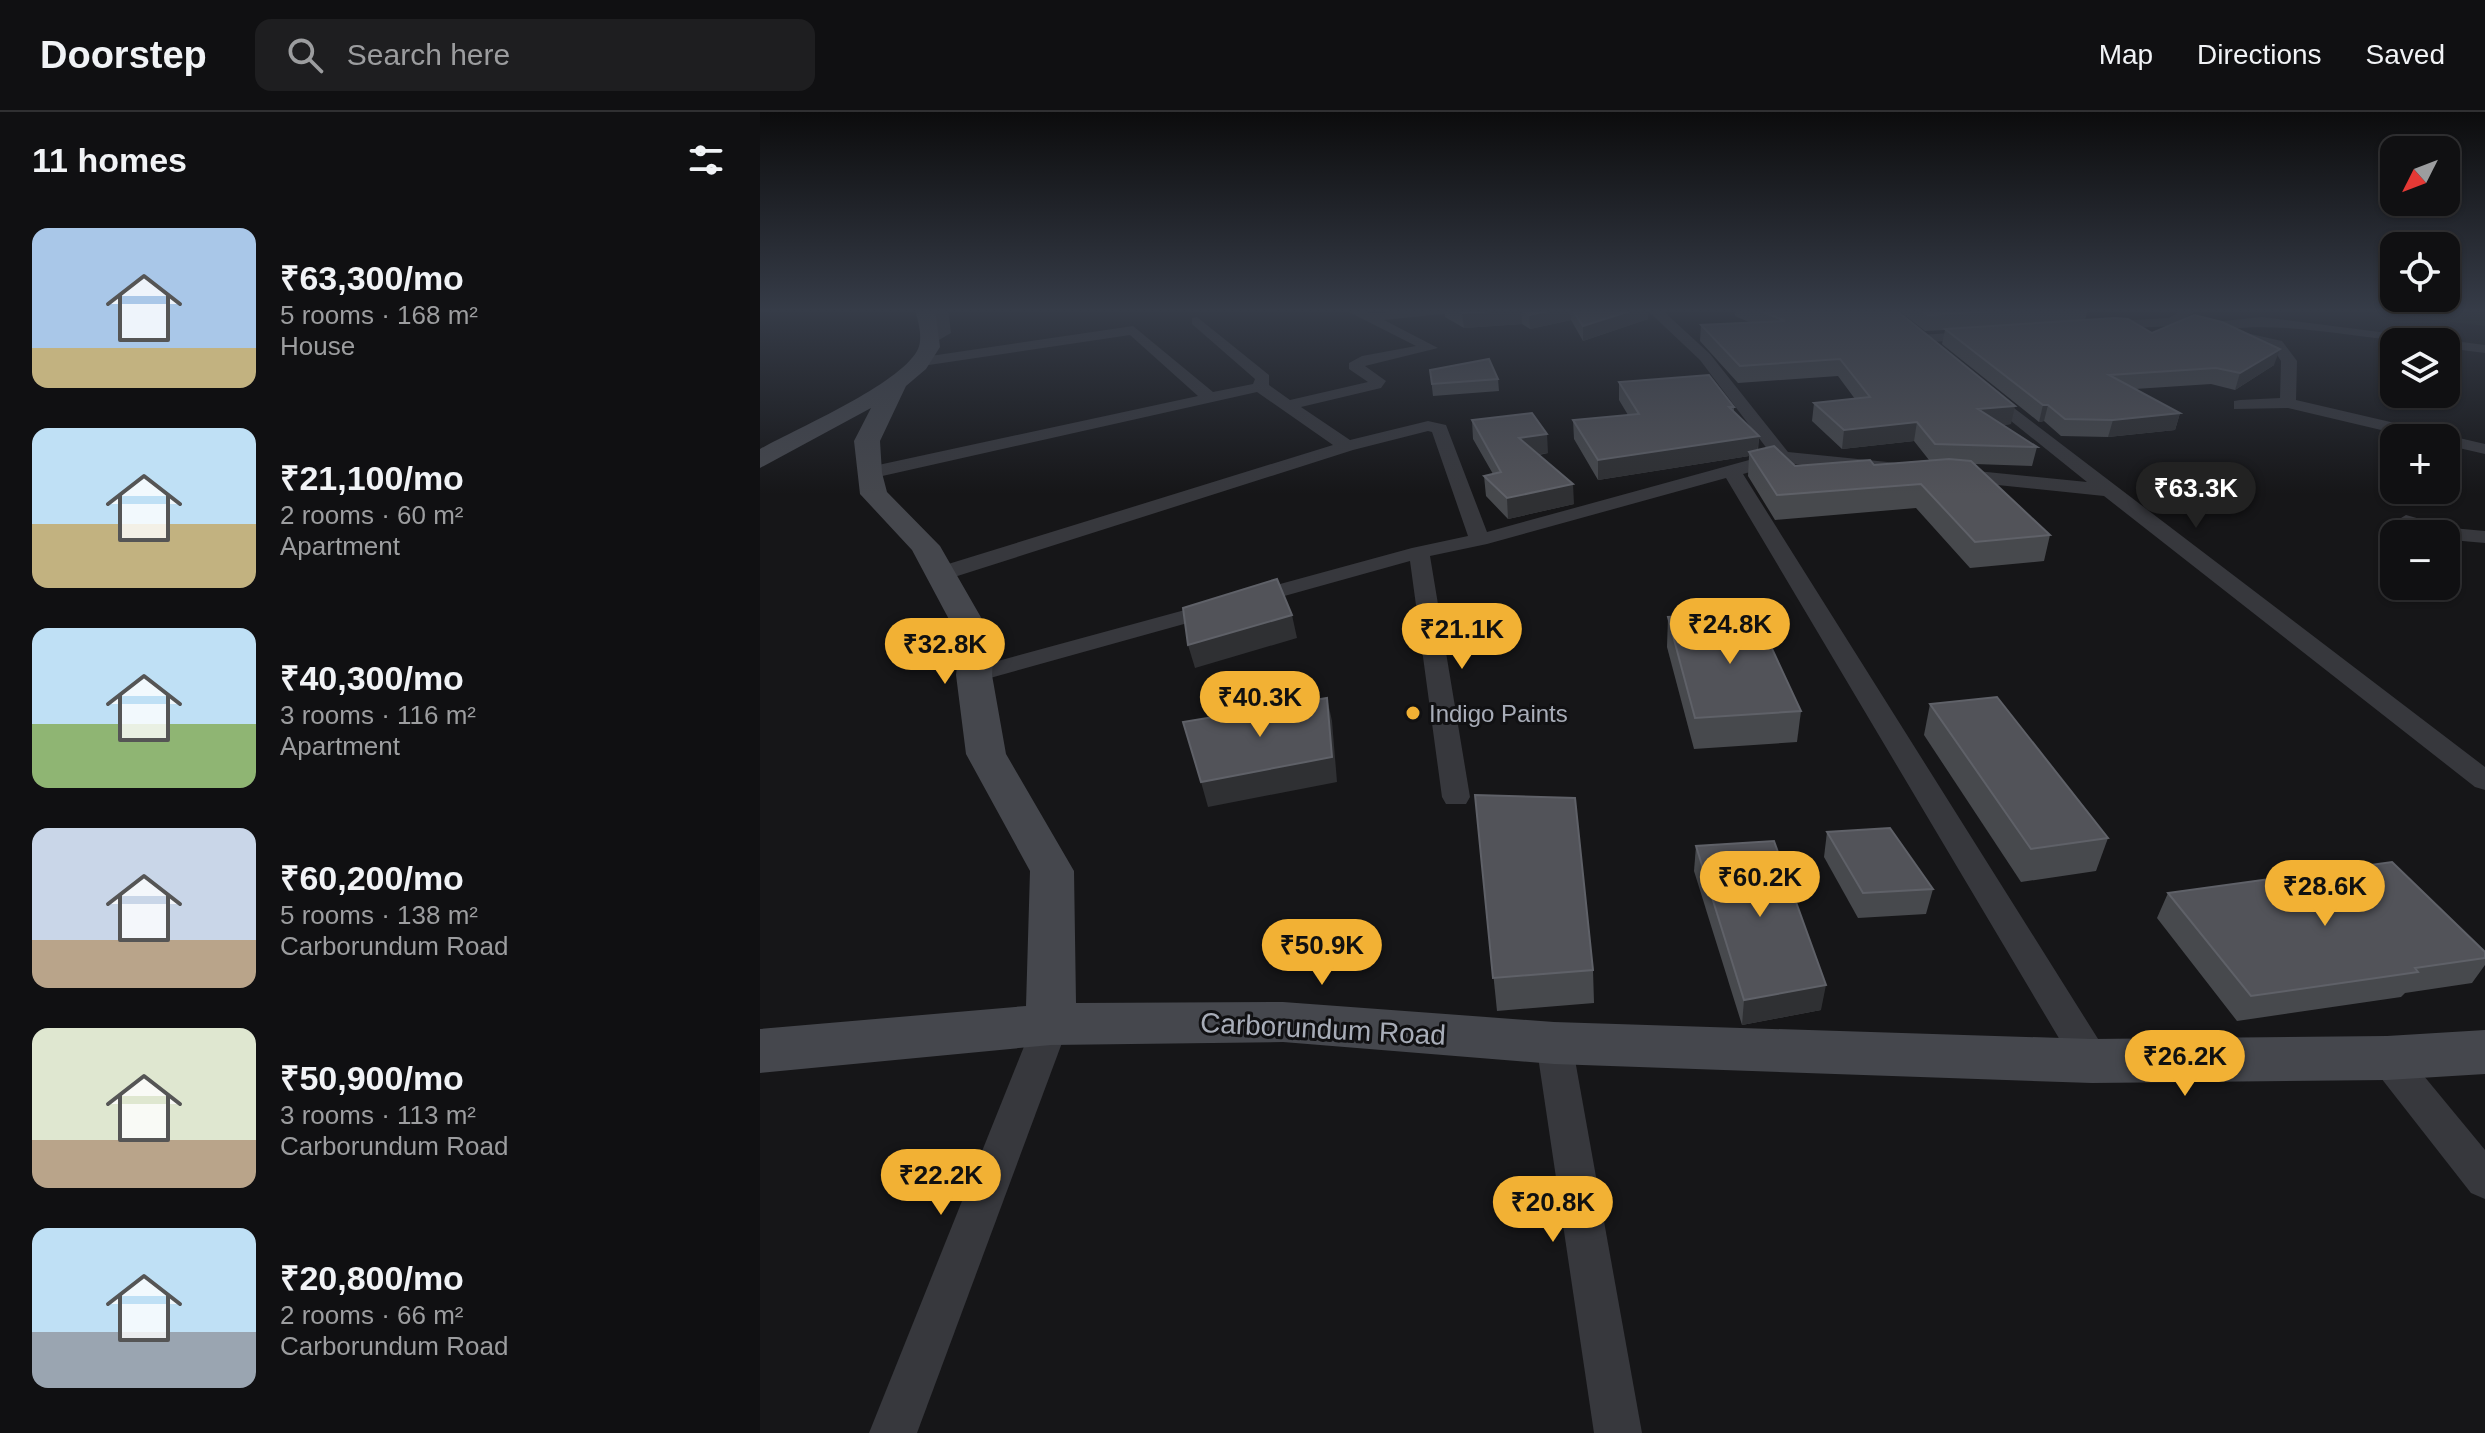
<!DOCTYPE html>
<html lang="en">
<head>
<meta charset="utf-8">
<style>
  body { margin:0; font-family:Arial,sans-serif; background:#1e1e20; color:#f1f3f6; height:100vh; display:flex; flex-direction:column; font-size:30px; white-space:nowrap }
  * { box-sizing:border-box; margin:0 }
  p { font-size:26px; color:#9c9d9f }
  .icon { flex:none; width:44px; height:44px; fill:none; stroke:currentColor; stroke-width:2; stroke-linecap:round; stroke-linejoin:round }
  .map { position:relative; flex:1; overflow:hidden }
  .side { display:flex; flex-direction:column; background:#101012; width:760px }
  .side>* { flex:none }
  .needle { width:52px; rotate:228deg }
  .tools { position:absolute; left:1620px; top:24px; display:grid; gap:16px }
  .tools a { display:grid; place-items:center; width:80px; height:80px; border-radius:16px; background:#101012; box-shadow:0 2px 6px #0004,0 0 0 2px #303032; font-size:40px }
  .price { position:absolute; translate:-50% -68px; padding:0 18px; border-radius:28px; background:#f2b134; color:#111; font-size:26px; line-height:52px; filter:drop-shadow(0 2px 4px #0008) }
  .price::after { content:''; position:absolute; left:50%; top:48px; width:24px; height:18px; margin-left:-12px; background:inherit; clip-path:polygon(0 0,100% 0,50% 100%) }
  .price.on { background:#222; color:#fff }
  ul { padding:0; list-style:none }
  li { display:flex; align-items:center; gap:24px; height:200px; padding:0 32px }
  li span { display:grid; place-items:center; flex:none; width:224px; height:160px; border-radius:16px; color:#555 }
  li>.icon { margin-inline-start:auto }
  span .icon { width:96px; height:96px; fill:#fffc; stroke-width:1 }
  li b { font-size:34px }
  h2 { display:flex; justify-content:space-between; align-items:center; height:96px; padding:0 32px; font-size:34px }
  header { display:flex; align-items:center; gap:48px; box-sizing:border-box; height:112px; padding:0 40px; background:#101012; border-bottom:2px solid #303032 }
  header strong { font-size:38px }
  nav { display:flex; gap:44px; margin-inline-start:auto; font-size:28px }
  .search { width:560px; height:72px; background:#1e1e20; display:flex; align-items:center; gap:20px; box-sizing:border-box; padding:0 28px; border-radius:16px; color:#9c9d9f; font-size:30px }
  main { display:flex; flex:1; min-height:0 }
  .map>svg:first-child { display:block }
  .green { fill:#1e261f }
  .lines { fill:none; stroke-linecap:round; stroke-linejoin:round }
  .street { fill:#37383d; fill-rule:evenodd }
  .secondary { fill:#45474d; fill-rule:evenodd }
  .wall { fill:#47494d }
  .shaded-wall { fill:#2f3033 }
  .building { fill:#525359; stroke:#5f6168; stroke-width:2 }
  .poi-dot { fill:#f2b134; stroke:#111113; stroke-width:3 }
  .labels { text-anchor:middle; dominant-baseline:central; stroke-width:6; stroke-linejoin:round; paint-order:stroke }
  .poi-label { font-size:24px; fill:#a8adb8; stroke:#111113; text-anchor:start }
  .near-street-label { font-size:28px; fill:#a8adb8; stroke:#111113 }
</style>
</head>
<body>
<header>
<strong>Doorstep</strong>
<div class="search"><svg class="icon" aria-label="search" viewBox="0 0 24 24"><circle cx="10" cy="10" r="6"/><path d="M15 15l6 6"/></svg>Search here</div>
<nav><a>Map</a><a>Directions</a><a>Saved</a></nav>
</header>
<main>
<section class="side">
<h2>11 homes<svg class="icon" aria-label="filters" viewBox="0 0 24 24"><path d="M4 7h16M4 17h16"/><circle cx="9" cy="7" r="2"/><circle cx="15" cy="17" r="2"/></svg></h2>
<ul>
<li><span style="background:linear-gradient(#a9c7e8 75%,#c2b280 0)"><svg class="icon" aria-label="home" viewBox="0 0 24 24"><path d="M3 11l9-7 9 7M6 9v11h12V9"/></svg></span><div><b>₹63,300/mo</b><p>5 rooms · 168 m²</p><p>House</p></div></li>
<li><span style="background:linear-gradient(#bfe0f5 60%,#c2b280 0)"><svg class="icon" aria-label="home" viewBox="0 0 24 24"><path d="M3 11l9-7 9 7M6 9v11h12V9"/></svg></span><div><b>₹21,100/mo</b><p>2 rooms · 60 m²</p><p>Apartment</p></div></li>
<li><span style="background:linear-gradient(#bfe0f5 60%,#8fb573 0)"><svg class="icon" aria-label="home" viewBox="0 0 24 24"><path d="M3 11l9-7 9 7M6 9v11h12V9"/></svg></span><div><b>₹40,300/mo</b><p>3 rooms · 116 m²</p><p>Apartment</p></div></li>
<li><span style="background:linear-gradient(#c9d6e8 70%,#b9a48a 0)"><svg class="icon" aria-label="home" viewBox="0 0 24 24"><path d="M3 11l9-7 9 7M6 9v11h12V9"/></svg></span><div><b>₹60,200/mo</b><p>5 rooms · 138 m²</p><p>Carborundum Road</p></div></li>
<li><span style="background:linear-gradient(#dfe7d0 70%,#b9a48a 0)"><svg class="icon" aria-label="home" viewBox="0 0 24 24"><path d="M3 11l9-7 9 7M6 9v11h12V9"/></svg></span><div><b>₹50,900/mo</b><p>3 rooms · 113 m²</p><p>Carborundum Road</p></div></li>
<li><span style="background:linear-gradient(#bfe0f5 65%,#9aa5b1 0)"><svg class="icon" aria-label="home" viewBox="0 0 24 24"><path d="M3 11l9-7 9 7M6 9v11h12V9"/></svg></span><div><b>₹20,800/mo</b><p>2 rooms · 66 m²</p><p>Carborundum Road</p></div></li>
</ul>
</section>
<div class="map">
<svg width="1725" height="1321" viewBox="0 0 1725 1321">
  <rect width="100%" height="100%" fill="#161618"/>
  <!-- green -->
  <polygon class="green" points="1586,197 1725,197 1725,214"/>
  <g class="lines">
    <!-- street -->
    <g class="street">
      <polygon points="174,197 188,197 191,221 170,233 163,229 177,219"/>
      <polygon points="583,197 601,197 610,201 698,197 691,201 624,208 678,236 605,254 626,269 621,276 541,295 590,328 668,309 686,313 727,420 1011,342 940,248 886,197 901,197 950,242 1028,340 1327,370 1215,280 1229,277 1725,655 1725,678 1715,675 1344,384 1023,351 983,362 1345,938 1350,949 1345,960 1332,964 1319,960 966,366 727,432 670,444 710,685 706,692 686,692 682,685 650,449 223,568 205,568 202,563 205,558 652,436 708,424 672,320 668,319 593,338 188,467 172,467 169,462 172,457 573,333 497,280 109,367 102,365 100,361 109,355 438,284 370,223 162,254 154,249 157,246 373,214 453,280 493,272 495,267 432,212 432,206 437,205 509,263 509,273 530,288 608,270 589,257 589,251 602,244 656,234"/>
      <polygon points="1423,197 1439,197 1412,214 1337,218 1330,214 1337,210 1409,206"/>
      <path d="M1502,205L1674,227L1676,230C1607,230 1537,209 1468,217L1522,229L1537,249L1536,288L1725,332V342L1686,333V326H1655L1528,296L1474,297V289L1480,288L1520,286L1521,249L1512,235L1463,224L1461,221L1467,217L1454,218L1447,214L1454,210Z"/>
      <polygon points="1220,219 1225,220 1225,226 1160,231 1153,227 1160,223"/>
      <polygon points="1686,228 1725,233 1725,241 1686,236 1686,230 1680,230"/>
      <path d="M1646,403L1692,416L1725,419V431L1691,428L1686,427V422C1669,422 1648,420 1636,409Z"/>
      <polygon points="291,898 304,902 309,912 157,1321 109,1321 273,912 278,902"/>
      <polygon points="794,916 807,920 812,931 882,1321 834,1321 776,931 781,920"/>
      <polygon points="1627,931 1640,935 1725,1038 1725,1087 1711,1081 1614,957 1609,946 1614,935"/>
    </g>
    <!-- secondary -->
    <path class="secondary" d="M155,197H175L180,235L166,257L146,274L120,329L122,361L127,380L180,434L234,528L232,563L246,642L314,759L316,891L523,890L794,910L1332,927L1627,924L1725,918V962L1627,968L1332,971L794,952L523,930L291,933L0,961V917L266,894L270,759L206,642L196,563L200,528L152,438L100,382L94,329L111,296L0,356V337C36,317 138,273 157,239C164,227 158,210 155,197Z"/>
  </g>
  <!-- wall -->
  <g class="wall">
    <polygon points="684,197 888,197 888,207 823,229 811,208 770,217 762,212 704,216 685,205"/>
    <polygon points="974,197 1135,197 1251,312 1243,313 1277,335 1272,354 1215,352 1290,423 1284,449 1210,456 1156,396 1015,408 988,364 989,344 838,368 814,327 813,308 868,303 859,288 859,270 974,295 974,300 999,324 998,338 1035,354 1114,353 1169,348 1154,329 1082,337 1052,309 1054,291 1095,287 1078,264 978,271 940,229 941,213 989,210 975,204"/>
    <polygon points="1137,197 1328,197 1325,208 1392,221 1514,253 1475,278 1451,272 1375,277 1420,301 1415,318 1348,325 1301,324 1284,309 1279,310 1182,232 1185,218 1165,219"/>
    <polygon points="670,258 738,267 739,279 673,284"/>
    <polygon points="712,308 788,341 779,343 814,392 748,407 726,384 724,364 733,362 713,327"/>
    <polygon points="908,505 1041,599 1037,630 934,637 907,535"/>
    <polygon points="1170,592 1348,726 1336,759 1261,770 1164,623"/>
    <polygon points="715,683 833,858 834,891 737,899"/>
    <polygon points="1067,720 1173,777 1166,802 1098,806 1064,745"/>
    <polygon points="936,734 1061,898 982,913 934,759"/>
    <polygon points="1408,781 1725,840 1725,853 1712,871 1645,881 1641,885 1477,909 1397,806"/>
  </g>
  <!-- shaded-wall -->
  <g class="shaded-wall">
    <polygon points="761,197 762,212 704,216 702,201"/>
    <polygon points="797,197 810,197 811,208 770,217 769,203"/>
    <polygon points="876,197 888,197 888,207 823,229 823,214"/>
    <polygon points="1520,237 1514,253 1475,278 1480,261"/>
    <polygon points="1283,293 1288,293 1284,309 1279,310"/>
    <polygon points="1255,294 1251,312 1214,316 1218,297"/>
    <polygon points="1420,301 1415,318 1348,325 1353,308"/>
    <polygon points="1157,310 1154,329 1082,337 1084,318"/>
    <polygon points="787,322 788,341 760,345 759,326"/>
    <polygon points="999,324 997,343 989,340 989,344 838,368 838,348"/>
    <polygon points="813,372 814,392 748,407 747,386"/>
    <polygon points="532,503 537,526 435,556 428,533"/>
    <polygon points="567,586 572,609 577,670 448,695 441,670"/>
    <polygon points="1066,873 1061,898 982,913 984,888"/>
  </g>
  <!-- building -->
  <g class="building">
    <polygon points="695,197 797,197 769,203 761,197 702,201"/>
    <polygon points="812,197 876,197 823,214"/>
    <polygon points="996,197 1135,197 1255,294 1218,297 1277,335 1175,332 1157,310 1084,318 1054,291 1110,285 1080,247 980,254 941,213 1025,209"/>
    <polygon points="1159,197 1264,197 1168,203"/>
    <polygon points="1434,203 1462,210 1520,237 1480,261 1456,256 1349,263 1420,301 1353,308 1305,307 1288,293 1283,293 1185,217 1355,206 1368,207 1392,221"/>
    <polygon points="729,247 738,267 672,272 670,258"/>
    <polygon points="949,263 974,295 969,295 999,324 838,348 813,308 879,302 859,270"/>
    <polygon points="772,301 787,322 759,326 813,372 747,386 724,364 741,360 712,308"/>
    <polygon points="1014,334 1035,354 1110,348 1114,353 1189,347 1211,349 1290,423 1215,430 1161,372 1017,383 989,340"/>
    <polygon points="517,467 532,503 428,533 423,496"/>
    <polygon points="995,500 1041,599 935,606 908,505"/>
    <polygon points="1237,585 1348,726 1271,737 1170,592"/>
    <polygon points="567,586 572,645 441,670 423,610"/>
    <polygon points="715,683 815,686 833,858 733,866"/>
    <polygon points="1130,716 1173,777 1103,781 1067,720"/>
    <polygon points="1014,729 1066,873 984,888 936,734"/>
    <polygon points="1632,750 1725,840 1725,846 1655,856 1658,860 1491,884 1408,781"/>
  </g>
  <!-- sky -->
  <linearGradient id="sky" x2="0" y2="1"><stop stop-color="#0c0c0d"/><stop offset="0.52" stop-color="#363c48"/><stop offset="1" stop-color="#363c48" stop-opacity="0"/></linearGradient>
  <rect width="1725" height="382" fill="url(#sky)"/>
  <!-- markers -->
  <circle class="poi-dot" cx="653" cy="601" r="8"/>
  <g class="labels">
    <!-- poi labels -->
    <g class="poi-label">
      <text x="669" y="601">Indigo Paints</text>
    </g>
    <!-- near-street labels -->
    <g class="near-street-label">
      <text transform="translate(563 917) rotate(3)">Carborundum Road</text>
    </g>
  </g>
</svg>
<div class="tools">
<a><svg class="needle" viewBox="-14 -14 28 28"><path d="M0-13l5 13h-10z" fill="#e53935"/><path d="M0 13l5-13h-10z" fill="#9c9d9f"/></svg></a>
<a><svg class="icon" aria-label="locate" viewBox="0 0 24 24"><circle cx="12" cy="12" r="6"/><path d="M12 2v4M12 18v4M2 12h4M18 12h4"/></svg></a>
<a><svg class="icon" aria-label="layers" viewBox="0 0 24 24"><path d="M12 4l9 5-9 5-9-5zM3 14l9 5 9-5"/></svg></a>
<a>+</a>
<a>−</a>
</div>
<b class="price on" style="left:1436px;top:418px">₹63.3K</b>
<b class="price" style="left:970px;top:554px">₹24.8K</b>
<b class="price" style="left:702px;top:559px">₹21.1K</b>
<b class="price" style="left:185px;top:574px">₹32.8K</b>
<b class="price" style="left:500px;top:627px">₹40.3K</b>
<b class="price" style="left:1000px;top:807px">₹60.2K</b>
<b class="price" style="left:1565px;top:816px">₹28.6K</b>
<b class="price" style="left:562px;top:875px">₹50.9K</b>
<b class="price" style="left:1425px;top:986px">₹26.2K</b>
<b class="price" style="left:181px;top:1105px">₹22.2K</b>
<b class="price" style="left:793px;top:1132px">₹20.8K</b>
</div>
</main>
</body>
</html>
